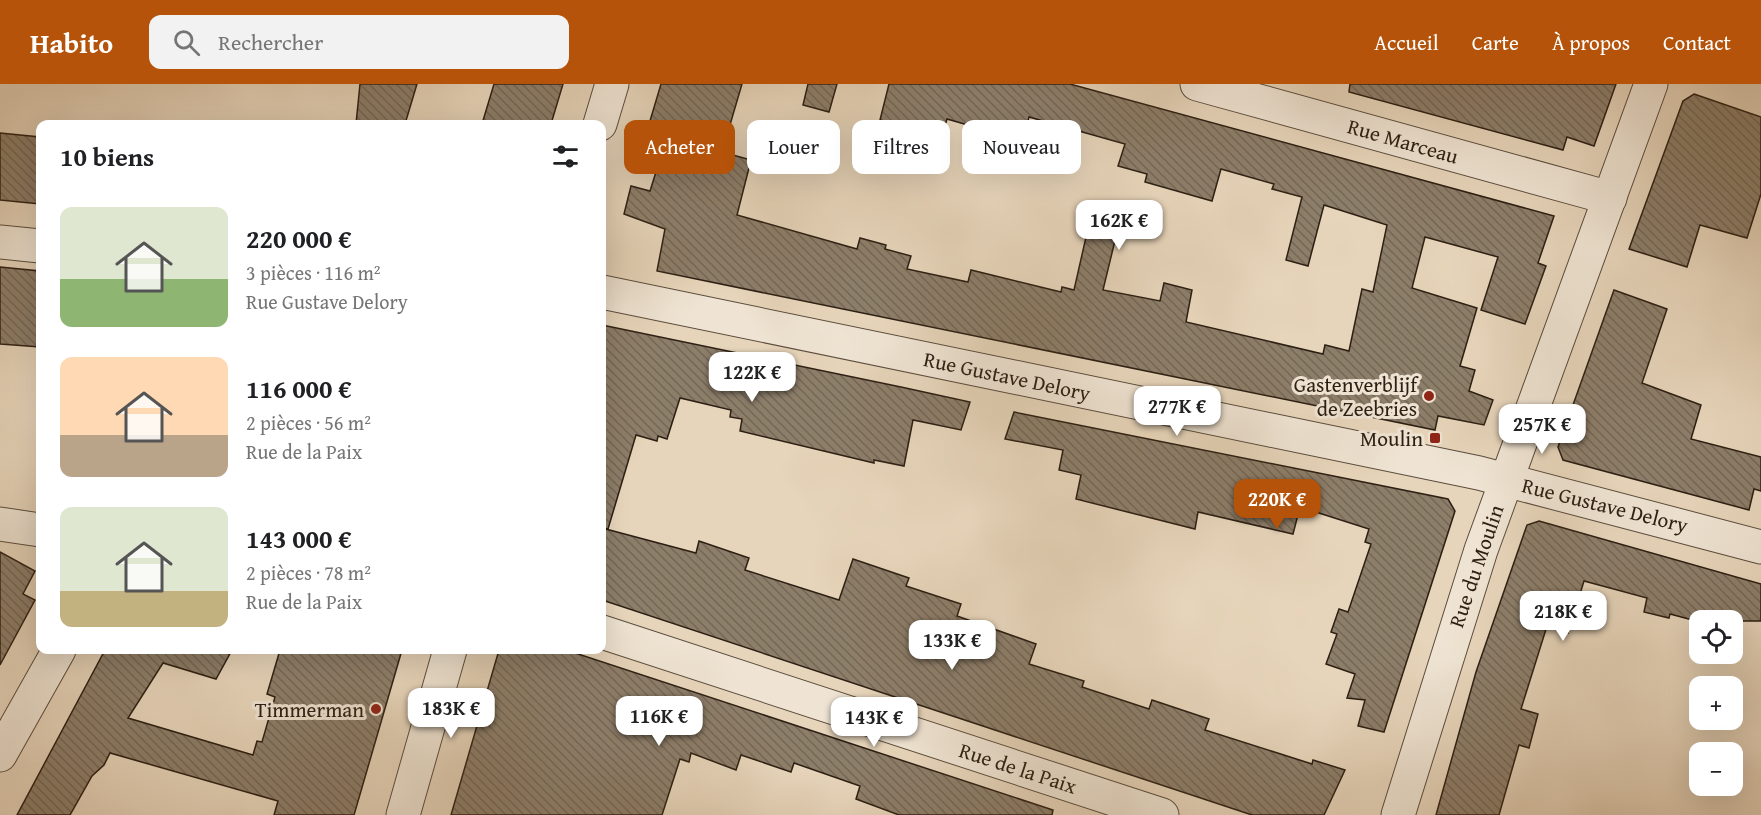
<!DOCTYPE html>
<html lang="fr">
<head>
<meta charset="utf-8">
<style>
  body { margin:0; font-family:"Gentium Book Plus",serif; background:#f2f2f2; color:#202124; height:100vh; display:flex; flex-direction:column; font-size:22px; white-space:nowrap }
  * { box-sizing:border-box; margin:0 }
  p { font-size:20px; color:#757577 }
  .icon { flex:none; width:33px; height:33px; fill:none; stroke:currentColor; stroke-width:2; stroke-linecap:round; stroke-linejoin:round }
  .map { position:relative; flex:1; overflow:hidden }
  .side { position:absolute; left:36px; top:36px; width:570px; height:534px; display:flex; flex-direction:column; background:#fff; border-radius:12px; box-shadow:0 6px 24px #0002 }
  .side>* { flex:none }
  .top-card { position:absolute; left:624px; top:36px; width:570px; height:54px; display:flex; gap:12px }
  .buttons { position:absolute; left:1689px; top:526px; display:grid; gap:12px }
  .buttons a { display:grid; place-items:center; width:54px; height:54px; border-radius:12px; background:#fff; box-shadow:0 6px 24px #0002; font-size:30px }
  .price { position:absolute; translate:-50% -51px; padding:0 14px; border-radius:12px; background:#fff; color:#222; font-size:20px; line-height:39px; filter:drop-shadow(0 2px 3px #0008) }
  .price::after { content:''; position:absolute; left:50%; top:36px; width:18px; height:14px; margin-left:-9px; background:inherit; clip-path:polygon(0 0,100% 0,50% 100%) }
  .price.active { background:#b45309; color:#fff }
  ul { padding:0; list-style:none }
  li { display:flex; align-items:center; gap:18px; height:150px; padding:0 24px }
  li span { display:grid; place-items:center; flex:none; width:168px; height:120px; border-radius:12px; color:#555 }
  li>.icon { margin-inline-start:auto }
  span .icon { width:72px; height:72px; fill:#fffc; stroke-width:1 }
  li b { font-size:26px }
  h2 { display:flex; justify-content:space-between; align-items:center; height:72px; padding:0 24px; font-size:26px }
  .tag { padding:0 21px; border-radius:12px; background:#fff; box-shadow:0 6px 24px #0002; font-size:21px; line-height:54px }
  .tag.active { background:#b45309; color:#fff }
  header { display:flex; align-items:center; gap:36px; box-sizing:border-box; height:84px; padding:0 30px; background:#b45309; color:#fff }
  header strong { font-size:28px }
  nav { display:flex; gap:33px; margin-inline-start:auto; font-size:21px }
  .search { width:420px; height:54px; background:#f2f2f2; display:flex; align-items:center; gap:15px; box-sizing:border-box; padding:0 21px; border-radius:12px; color:#757577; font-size:22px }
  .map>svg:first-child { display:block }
  .building { fill:url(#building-back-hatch); stroke:#2c1f13; stroke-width:1.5 }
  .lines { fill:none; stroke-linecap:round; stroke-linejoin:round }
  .minor-casing { stroke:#5b4c3d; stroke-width:35 }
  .minor { stroke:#efe4d3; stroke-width:33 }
  .poi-dot { fill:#8f2418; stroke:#efe4d3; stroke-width:2 }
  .labels { text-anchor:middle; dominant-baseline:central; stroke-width:6; stroke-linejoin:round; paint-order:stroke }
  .street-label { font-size:21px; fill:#2c1f13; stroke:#efe4d3 }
  .poi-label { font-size:21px; fill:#2c1f13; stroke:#efe4d3; text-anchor:end }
</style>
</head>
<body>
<header>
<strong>Habito</strong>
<div class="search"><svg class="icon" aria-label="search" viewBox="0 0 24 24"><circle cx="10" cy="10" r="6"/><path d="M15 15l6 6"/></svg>Rechercher</div>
<nav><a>Accueil</a><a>Carte</a><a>À propos</a><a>Contact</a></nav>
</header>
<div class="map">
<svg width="1761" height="731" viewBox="0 0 1761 731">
  <defs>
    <pattern id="building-back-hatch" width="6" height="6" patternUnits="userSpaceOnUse" patternTransform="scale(1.5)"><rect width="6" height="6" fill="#8d7e6a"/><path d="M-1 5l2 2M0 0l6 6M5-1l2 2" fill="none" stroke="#736756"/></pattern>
  </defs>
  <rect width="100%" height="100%" fill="#e7d5bb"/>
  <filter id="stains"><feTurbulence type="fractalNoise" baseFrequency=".00333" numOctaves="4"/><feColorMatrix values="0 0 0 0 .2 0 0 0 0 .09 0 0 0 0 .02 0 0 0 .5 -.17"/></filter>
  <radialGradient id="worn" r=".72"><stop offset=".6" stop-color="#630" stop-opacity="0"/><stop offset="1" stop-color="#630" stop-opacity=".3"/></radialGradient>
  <!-- building -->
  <g class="building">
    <polygon points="360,0 417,0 405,40 356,40"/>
    <polygon points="494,0 563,0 551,40 482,40"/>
    <polygon points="661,0 742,0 722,68 751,76 737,131 857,165 860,154 886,161 885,165 911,172 907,185 968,198 971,186 1061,208 1062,203 1074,206 1091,131 1120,136 1103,206 1160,217 1164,199 1192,206 1186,238 1323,270 1325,261 1349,267 1362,205 1373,208 1387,141 1324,121 1308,182 1286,176 1302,113 1272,105 1274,100 1221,85 1212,117 1145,98 1147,90 1118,82 1125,60 1029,33 1023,57 947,35 940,59 908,48 909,44 880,36 889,0 1070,0 1554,132 1538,179 1546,182 1525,240 1481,226 1498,173 1425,153 1412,204 1477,224 1460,282 1475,286 1469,307 1493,316 1484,341 1438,332 1435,346 657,187 665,145 624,130 631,102 650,107 667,53 647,47"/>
    <polygon points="808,0 837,0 829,28 803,21"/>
    <polygon points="1350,0 1616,0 1594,62 1567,53 1563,66 1349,8"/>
    <polygon points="1694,10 1761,33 1761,110 1747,154 1700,141 1687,183 1629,165 1683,17"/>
    <polygon points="0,49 40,53 40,120 0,116"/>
    <polygon points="0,183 40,187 40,263 0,260"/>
    <polygon points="1614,206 1667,225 1642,299 1701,321 1691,355 1761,373 1761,407 1754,405 1749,426 1563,376 1558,363"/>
    <polygon points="602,241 901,303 970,318 961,346 913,336 904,382 874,376 874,379 740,347 742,335 730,333 731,326 680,314 667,355 658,352 657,357 636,351 608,445 602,444"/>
    <polygon points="1014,328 1448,415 1455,427 1384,648 1358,642 1365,616 1347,614 1355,590 1326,580 1337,550 1331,548 1339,525 1348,528 1371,460 1365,458 1369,445 1300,423 1293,450 1198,428 1195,445 1076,415 1081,391 1059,386 1063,366 1005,355"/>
    <polygon points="1539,437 1761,500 1761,537 1696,537 1670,530 1669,534 1644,528 1647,514 1584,497 1568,549 1547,542 1521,625 1538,630 1529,664 1519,661 1499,731 1436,731 1476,588 1527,441"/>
    <polygon points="602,444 696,469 699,457 749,474 745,486 839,516 853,475 909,494 906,502 961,520 957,532 1036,560 1029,580 1084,597 1082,603 1149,625 1152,616 1209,635 1205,646 1312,680 1313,676 1345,686 1324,731 1252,731 602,516"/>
    <polygon points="0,468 35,487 23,510 35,516 0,581"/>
    <polygon points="105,566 232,566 216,595 163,579 128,634 253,671 257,657 262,658 275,613 267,610 280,566 402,566 354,731 274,731 278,717 110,669 104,681 92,692 70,731 17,731"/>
    <polygon points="499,566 566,566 1053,726 1052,731 899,731 856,715 860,702 794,679 791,688 741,671 736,686 691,669 689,678 680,675 662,731 451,731"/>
  </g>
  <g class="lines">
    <defs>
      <g id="minor">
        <polyline points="1197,0 1610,114"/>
        <polyline points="600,40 612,0"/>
        <polyline points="0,158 40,162"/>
        <polyline points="602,208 1479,389 1761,463"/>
        <polyline points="0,440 40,446"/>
        <polyline points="602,548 1162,731"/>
        <polyline points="0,671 59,566"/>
        <polyline points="403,731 450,566"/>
        <polyline points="1398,731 1481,466 1651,0"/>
      </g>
    </defs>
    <!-- minor casing -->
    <use href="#minor" class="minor-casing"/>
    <!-- minor -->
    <use href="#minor" class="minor"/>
  </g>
  <!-- markers -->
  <g class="poi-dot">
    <circle cx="1429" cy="312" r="6"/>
    <rect x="1429" y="348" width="12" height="12" rx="3"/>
    <circle cx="376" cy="625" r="6"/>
  </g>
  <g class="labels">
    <!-- street labels -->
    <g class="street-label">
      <text transform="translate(1403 57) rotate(16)">Rue Marceau</text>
      <text transform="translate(1007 292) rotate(12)">Rue Gustave Delory</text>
      <text transform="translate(1605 421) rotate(14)">Rue Gustave Delory</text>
      <text transform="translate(1476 482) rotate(-71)">Rue du Moulin</text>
      <text transform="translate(1018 684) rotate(18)">Rue de la Paix</text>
    </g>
    <!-- poi labels -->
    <g class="poi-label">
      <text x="1417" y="300">Gastenverblijf<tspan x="1417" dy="24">de Zeebries</tspan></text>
      <text x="1423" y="354">Moulin</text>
      <text x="364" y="625">Timmerman</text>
    </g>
  </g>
  <rect width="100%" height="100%" filter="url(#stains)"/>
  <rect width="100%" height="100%" fill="url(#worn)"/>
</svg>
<div class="buttons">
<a><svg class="icon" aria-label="locate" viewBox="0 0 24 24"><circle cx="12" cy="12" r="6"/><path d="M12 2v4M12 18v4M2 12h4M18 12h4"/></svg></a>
<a>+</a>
<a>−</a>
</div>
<b class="price" style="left:1119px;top:167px">162K €</b>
<b class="price" style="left:752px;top:319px">122K €</b>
<b class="price" style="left:1177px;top:353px">277K €</b>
<b class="price" style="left:1542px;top:371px">257K €</b>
<b class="price active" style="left:1277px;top:446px">220K €</b>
<b class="price" style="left:1563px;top:558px">218K €</b>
<b class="price" style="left:952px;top:587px">133K €</b>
<b class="price" style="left:451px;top:655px">183K €</b>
<b class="price" style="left:659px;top:663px">116K €</b>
<b class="price" style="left:874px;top:664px">143K €</b>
<div class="top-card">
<a class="tag active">Acheter</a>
<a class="tag">Louer</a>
<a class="tag">Filtres</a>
<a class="tag">Nouveau</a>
</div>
<section class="side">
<h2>10 biens<svg class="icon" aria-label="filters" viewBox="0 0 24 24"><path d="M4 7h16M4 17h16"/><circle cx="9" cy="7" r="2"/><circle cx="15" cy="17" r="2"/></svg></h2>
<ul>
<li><span style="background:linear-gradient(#dfe7d0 60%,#8fb573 0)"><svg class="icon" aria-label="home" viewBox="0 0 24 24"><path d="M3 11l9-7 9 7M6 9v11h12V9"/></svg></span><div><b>220 000 €</b><p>3 pièces · 116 m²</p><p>Rue Gustave Delory</p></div></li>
<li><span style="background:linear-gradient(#ffd9b3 65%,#b9a48a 0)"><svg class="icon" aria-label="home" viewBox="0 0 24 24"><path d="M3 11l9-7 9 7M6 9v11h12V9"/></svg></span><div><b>116 000 €</b><p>2 pièces · 56 m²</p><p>Rue de la Paix</p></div></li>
<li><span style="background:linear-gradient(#dfe7d0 70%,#c2b280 0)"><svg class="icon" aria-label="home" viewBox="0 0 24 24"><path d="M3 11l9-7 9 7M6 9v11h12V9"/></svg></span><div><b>143 000 €</b><p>2 pièces · 78 m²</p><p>Rue de la Paix</p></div></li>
</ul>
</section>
</div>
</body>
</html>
